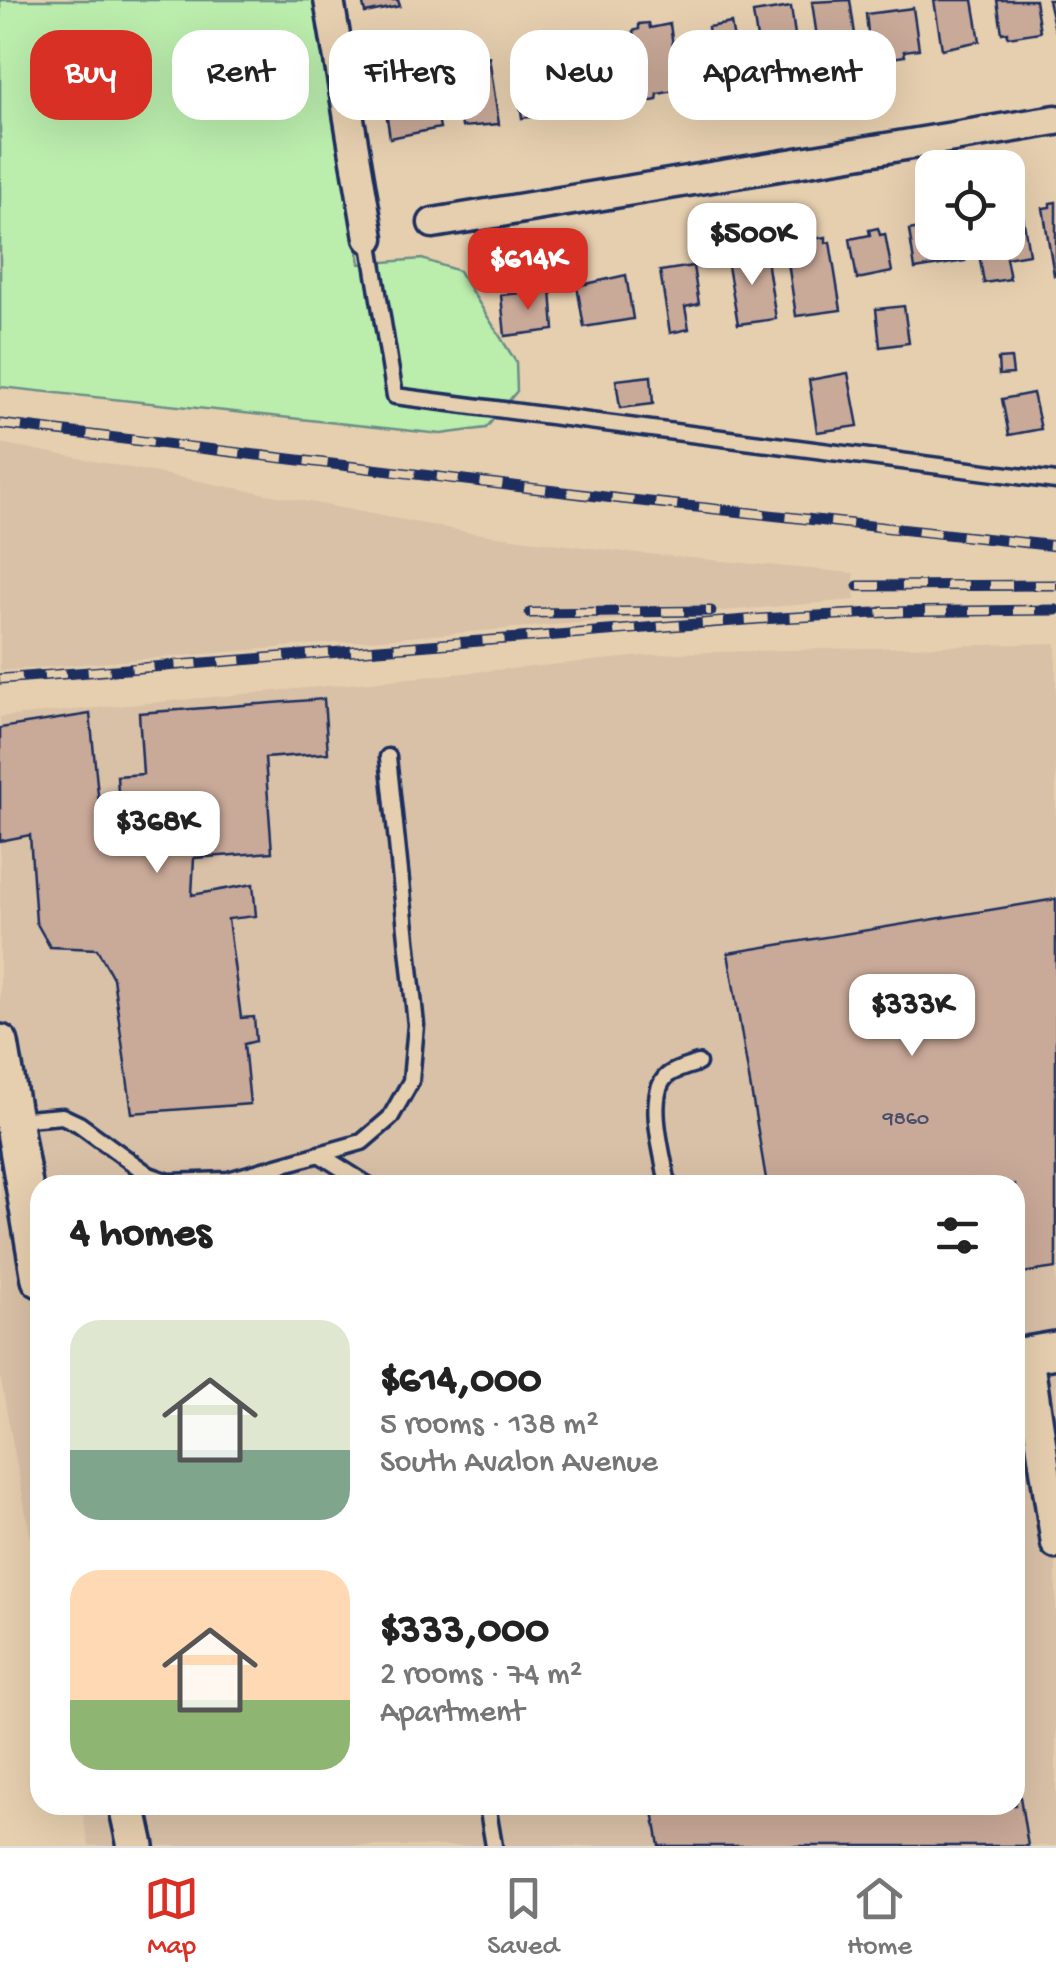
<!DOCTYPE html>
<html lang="en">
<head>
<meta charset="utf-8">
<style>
  body { margin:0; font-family:"Gochi Hand",sans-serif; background:#f6f6f6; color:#222; height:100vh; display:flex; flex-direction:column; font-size:38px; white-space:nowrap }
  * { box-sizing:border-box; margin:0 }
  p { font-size:32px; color:#767676 }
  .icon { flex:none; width:55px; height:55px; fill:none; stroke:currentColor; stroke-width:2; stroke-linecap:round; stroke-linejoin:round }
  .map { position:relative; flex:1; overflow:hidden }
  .panel { position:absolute; left:30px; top:1175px; width:995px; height:640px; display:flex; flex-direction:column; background:#fff; border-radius:30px; box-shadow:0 10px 40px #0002 }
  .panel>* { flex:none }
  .top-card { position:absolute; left:30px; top:30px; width:998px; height:90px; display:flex; gap:20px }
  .tools { position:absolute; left:915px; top:150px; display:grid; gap:20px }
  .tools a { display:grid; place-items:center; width:110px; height:110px; border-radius:20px; background:#fff; box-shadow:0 10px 40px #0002; font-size:50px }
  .price { position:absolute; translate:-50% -85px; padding:0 22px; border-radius:20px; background:#fff; color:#222; font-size:32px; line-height:65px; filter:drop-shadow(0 2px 5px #0008) }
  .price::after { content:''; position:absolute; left:50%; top:60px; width:30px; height:22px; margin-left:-15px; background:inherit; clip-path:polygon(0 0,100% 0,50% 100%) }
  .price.selected { background:#d93025; color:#fff }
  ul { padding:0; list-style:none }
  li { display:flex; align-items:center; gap:30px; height:250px; padding:0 40px }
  li span { display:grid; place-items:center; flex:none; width:280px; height:200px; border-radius:30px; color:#555 }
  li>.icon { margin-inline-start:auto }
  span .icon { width:120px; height:120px; fill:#fffc; stroke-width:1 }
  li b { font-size:42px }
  h2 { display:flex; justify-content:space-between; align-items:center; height:120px; padding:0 40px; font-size:42px }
  .pill { padding:0 35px; border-radius:30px; background:#fff; box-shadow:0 10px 40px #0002; font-size:35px; line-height:90px }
  .pill.selected { background:#d93025; color:#fff }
  .tab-bar { display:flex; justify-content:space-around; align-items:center; height:140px; border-top:2px solid #e0e0e0; background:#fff; font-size:28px; color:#767676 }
  .tab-bar a { display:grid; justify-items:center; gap:5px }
  .tab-bar .selected { color:#d93025 }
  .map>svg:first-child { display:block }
  .built { fill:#d9c1a7 }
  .green { fill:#bbedad; stroke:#6b8e86; stroke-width:2.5 }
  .building { fill:#c9a998; stroke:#1b2f5e; stroke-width:2.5 }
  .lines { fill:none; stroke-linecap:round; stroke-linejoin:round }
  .service-casing { stroke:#1b2f5e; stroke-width:21 }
  .minor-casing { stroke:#1b2f5e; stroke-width:35 }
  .tertiary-casing { stroke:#1b2f5e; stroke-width:42 }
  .service { stroke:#e6cfaf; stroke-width:14 }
  .minor { stroke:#e6cfaf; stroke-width:28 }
  .tertiary { stroke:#e6cfaf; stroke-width:35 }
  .rail-casing { stroke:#1b2f5e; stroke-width:11 }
  .rail { stroke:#e6cfaf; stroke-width:8; stroke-dasharray:22; stroke-linecap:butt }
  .labels { text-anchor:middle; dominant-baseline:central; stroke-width:9; stroke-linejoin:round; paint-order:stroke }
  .number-label { font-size:22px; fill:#464e6c }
</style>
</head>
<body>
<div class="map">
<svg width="1056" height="1846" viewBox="0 0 1056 1846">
  <rect width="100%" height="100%" fill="#e6cfaf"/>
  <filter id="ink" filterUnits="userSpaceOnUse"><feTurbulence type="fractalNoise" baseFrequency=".01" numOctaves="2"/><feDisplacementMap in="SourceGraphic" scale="20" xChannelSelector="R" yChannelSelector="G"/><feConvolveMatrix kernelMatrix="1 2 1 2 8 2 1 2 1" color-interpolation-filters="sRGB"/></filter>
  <g filter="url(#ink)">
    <!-- built -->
    <g class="built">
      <polygon points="0,443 467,532 615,551 854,573 855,600 0,671"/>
      <polygon points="1056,643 1056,1846 89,1846 81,1805 1015,1805 1015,1185 40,1185 40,1587 0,1376 0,717 675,653"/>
    </g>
    <!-- green -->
    <polygon class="green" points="0,0 315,0 360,264 422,259 459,271 516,362 517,391 486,428 441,434 0,387"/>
    <!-- building -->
    <g class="building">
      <polygon points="362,0 398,0 400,6 365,13"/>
      <polygon points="850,0 859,62 821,66 812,2"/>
      <polygon points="934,0 973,0 980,41 942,49"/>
      <polygon points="997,0 1035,0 1040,32 1008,37 1008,32 1002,33"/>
      <polygon points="1048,0 1056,0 1056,30 1055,30"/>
      <polygon points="791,7 800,70 763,76 753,13"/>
      <polygon points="913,8 919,49 904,51 905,56 871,61 866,14"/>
      <polygon points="649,23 650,28 670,24 679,90 658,94 657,100 647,102 646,97 642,98 633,31 639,29 639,24"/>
      <polygon points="731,23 741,79 693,87 686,48 710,44 708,27"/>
      <polygon points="547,34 559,113 522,118 513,50 530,47 529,36"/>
      <polygon points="613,48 620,101 571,111 565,68 596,64 594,51"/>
      <polygon points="489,57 499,124 462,127 452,62"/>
      <polygon points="433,89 440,128 390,138 384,98"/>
      <polygon points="1056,202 1056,274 1054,275 1043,208 1050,207 1050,203"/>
      <polygon points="1022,210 1029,254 1006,258 1010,279 984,283 977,242 1008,242 1008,212"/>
      <polygon points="932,220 932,242 962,242 965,261 915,269 909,230 925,227 924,221"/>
      <polygon points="878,228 880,235 885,234 892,272 857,279 850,239 870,235 869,230"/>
      <polygon points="826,237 826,243 830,242 841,310 796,316 786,249 791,248 791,242"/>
      <polygon points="744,251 744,257 766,253 776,319 738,324 727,260 736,259 734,253"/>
      <polygon points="693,266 699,304 685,307 689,329 670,333 660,271"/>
      <polygon points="626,275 633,319 584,327 577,286"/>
      <polygon points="551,290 554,330 505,336 501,295"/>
      <polygon points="904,306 909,343 880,347 876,309"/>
      <polygon points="1011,358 1013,374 999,375 998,359"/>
      <polygon points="848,373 858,426 817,432 809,380"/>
      <polygon points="651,376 653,404 620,408 616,380"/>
      <polygon points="1033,393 1041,429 1009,435 1002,399"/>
      <polygon points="324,699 328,753 265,758 272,852 194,858 192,895 253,884 256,916 228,919 241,1018 254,1017 256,1041 244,1044 250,1104 132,1113 113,978 97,949 50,947 36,922 30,835 0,841 0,728 90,714 100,814 119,809 117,776 143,774 139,713"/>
      <polygon points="1056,899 1056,1268 1015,1274 1015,1185 767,1185 728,953"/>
      <polygon points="1015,1766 1028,1846 659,1846 652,1805 1015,1805"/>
    </g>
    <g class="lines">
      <defs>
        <g id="service">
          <polyline points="369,238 395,396 1056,481"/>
          <polyline points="14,1120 62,1116 79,1124 149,1175 169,1182 228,1180 362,1142 390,1118 411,1081 416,1025 388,757"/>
          <polyline points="319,1154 368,1185"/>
          <path d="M668,1185C664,1158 644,1094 668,1075C676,1069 689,1066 698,1063"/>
          <polyline points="487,1805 494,1846"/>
        </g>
        <g id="minor">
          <polyline points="329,0 369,238"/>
          <polyline points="433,223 1056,120"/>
          <polyline points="1028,1354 1056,1544"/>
        </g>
        <g id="tertiary">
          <polyline points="0,1043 40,1279"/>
          <polyline points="1015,1357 1056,1350"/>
          <polyline points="127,1805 136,1846"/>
        </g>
      </defs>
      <!-- service casing -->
      <use href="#service" class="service-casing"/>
      <!-- minor casing -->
      <use href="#minor" class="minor-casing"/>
      <!-- tertiary casing -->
      <use href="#tertiary" class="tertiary-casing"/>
      <!-- service -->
      <use href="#service" class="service"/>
      <!-- minor -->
      <use href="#minor" class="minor"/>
      <!-- tertiary -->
      <use href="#tertiary" class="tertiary"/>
      <defs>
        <g id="rail">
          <polyline points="0,424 622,499 1056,546"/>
          <polyline points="858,586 1056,585"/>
          <polyline points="881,612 1056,610"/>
          <polyline points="530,613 711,611"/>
          <polyline points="0,679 759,619 895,612"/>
        </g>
      </defs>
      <!-- rail casing -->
      <use href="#rail" class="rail-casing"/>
      <!-- rail -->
      <use href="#rail" class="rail"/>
    </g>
  </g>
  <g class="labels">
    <!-- number labels -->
    <g class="number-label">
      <text x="906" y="1120">9860</text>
    </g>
  </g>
</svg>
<div class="tools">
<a><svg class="icon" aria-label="locate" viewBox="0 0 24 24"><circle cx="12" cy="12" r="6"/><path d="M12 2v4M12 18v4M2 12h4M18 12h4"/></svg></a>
</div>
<b class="price" style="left:752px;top:288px">$500K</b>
<b class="price selected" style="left:528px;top:313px">$614K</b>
<b class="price" style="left:157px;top:876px">$368K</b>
<b class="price" style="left:912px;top:1059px">$333K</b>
<div class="top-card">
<a class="pill selected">Buy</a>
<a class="pill">Rent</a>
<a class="pill">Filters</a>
<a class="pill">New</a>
<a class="pill">Apartment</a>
</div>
<section class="panel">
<h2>4 homes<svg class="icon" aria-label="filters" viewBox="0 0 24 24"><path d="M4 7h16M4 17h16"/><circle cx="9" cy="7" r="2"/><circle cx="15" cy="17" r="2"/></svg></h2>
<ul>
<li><span style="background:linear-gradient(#dfe7d0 65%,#7fa58c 0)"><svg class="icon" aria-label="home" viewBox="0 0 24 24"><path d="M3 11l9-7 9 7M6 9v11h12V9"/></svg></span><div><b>$614,000</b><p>5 rooms · 138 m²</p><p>South Avalon Avenue</p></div></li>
<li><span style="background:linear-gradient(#ffd9b3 65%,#8fb573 0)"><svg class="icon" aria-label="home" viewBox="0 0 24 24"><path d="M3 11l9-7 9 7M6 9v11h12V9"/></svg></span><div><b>$333,000</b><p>2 rooms · 74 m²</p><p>Apartment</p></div></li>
</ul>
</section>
</div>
<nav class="tab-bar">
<a class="selected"><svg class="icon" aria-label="map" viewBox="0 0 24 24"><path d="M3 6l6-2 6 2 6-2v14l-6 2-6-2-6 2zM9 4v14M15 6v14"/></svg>Map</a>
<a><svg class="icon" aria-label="saved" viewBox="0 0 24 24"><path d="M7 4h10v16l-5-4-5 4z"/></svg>Saved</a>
<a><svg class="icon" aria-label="home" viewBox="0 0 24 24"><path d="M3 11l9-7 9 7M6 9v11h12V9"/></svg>Home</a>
</nav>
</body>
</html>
